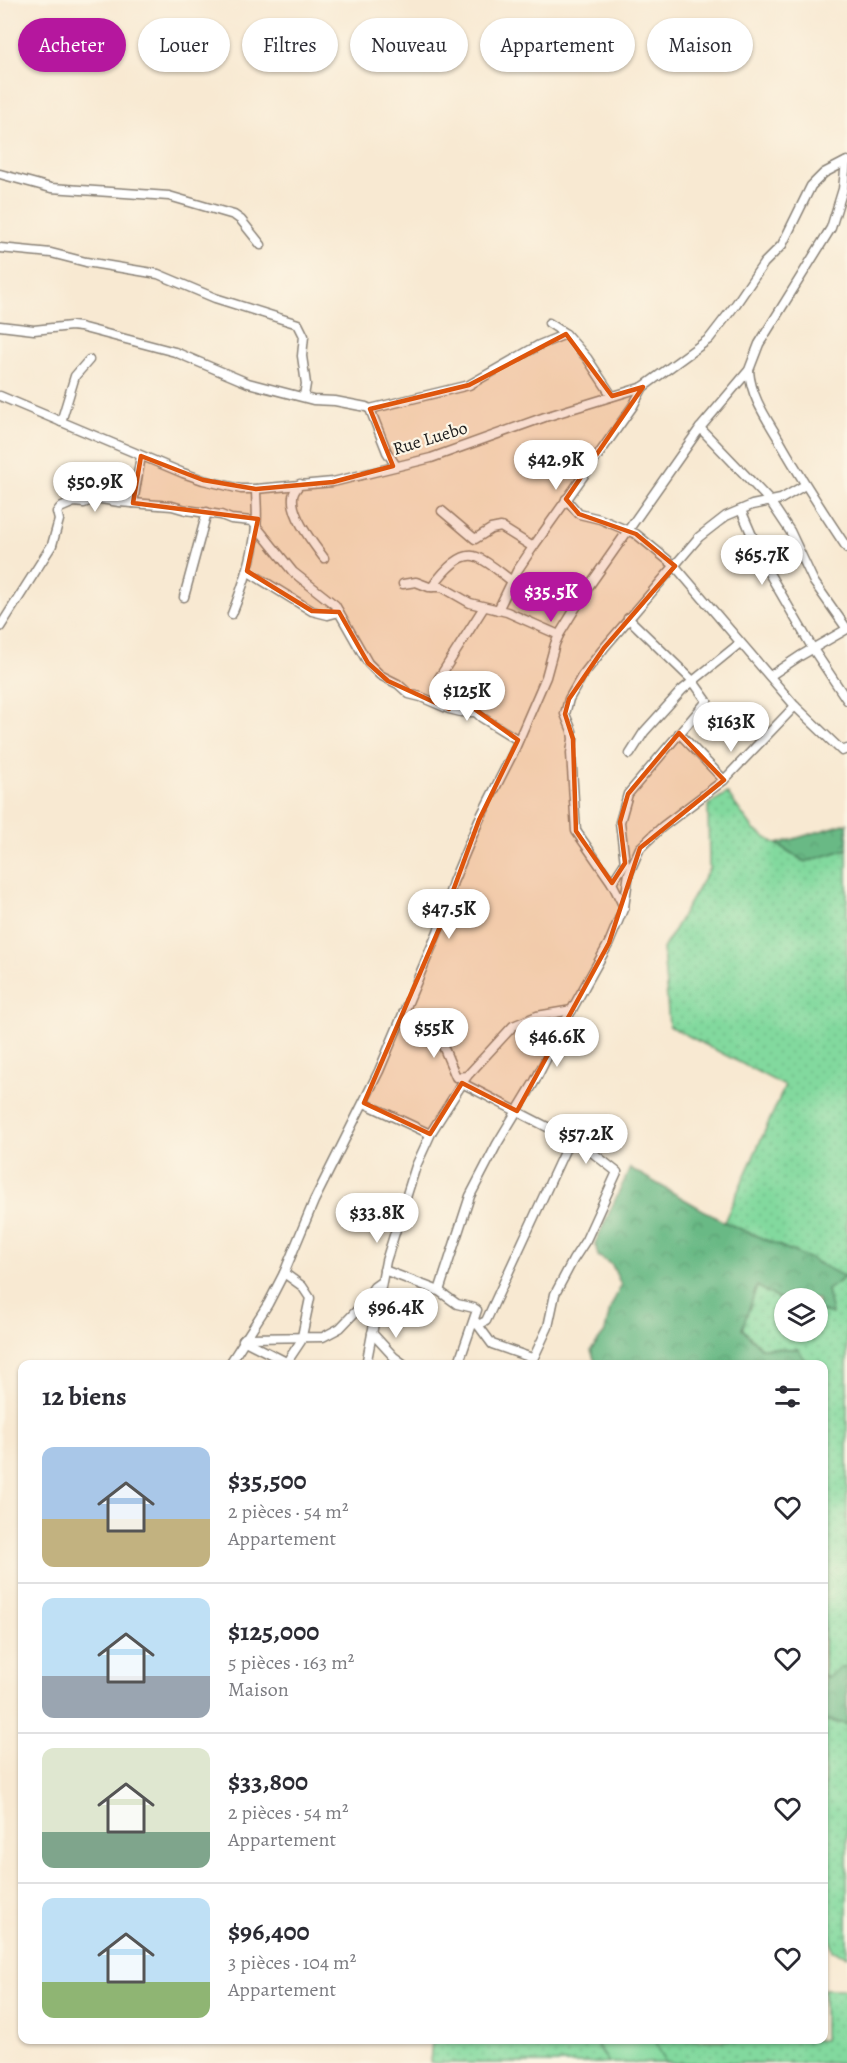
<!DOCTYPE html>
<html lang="fr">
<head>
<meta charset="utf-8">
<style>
  body { margin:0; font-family:Alegreya,serif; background:#f7f7f7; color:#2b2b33; height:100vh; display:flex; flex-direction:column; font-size:22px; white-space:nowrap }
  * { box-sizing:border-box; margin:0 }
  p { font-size:20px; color:#7c7c81 }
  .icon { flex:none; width:33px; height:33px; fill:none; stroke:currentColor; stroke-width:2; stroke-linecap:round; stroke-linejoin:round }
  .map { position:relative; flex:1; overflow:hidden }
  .side { position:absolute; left:18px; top:1360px; width:810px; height:684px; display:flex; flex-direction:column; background:#fff; border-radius:12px; box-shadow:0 2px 4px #0004 }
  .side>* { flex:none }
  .guide { position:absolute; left:18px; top:18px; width:812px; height:54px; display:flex; gap:12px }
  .controls { position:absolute; left:774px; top:1288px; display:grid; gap:12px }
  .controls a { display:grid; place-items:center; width:54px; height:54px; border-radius:50%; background:#fff; box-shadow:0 2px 4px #0004; font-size:30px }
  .price { position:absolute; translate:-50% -51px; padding:0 14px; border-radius:21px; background:#fff; color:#222; font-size:20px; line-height:39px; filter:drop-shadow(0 2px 3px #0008) }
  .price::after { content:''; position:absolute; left:50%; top:36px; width:18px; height:14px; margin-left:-9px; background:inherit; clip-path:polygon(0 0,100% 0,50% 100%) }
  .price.selected { background:#b5179e; color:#fff }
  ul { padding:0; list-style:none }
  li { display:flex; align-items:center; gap:18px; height:150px; padding:0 24px }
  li+li { border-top:2px solid #e1e1e2 }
  li span { display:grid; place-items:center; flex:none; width:168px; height:120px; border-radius:12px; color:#555 }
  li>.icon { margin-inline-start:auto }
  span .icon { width:72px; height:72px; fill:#fffc; stroke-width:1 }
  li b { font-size:26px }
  h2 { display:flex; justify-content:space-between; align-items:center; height:72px; padding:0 24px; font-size:26px }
  .pill { padding:0 21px; border-radius:27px; background:#fff; box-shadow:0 2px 4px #0004; font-size:21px; line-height:54px }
  .pill.selected { background:#b5179e; color:#fff }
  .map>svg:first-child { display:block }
  .grass { fill:url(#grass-dots); stroke:#4f7a5d; stroke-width:1.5 }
  .forest { fill:url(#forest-crowns); stroke:#426a50; stroke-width:1.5 }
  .garden { fill:#82d99e; stroke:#4f7a5d; stroke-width:1.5 }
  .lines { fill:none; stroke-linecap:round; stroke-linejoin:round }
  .minor-casing { stroke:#8a8277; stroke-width:11 }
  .minor { stroke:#fff; stroke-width:8 }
  .marked { fill:#de560d; fill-opacity:0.2; stroke:#de560d; stroke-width:4.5; stroke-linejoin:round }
  .labels { text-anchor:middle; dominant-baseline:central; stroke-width:4.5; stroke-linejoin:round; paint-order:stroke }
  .street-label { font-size:18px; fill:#1c1c1c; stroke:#fcf5e5 }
</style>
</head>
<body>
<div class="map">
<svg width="847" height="2063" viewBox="0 0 847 2063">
  <defs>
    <pattern id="grass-dots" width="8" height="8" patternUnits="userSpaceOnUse" patternTransform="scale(1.5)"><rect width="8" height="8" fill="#82d99e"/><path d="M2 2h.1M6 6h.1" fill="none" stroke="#70ba88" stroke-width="1.8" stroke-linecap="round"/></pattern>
    <pattern id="forest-crowns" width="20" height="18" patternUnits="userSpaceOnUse" patternTransform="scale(1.5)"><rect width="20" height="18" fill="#69b985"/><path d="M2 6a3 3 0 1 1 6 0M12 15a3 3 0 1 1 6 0" fill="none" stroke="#5a9e72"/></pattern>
  </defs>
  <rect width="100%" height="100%" fill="#fcf5e5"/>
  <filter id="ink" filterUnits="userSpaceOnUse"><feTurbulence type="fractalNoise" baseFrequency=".0167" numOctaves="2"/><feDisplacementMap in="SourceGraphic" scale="12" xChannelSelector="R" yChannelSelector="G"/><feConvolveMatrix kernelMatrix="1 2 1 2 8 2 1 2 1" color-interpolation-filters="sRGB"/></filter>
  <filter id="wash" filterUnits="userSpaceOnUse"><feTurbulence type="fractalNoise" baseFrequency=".008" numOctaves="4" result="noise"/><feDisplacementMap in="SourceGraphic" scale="24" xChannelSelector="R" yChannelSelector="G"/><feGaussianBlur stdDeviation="1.35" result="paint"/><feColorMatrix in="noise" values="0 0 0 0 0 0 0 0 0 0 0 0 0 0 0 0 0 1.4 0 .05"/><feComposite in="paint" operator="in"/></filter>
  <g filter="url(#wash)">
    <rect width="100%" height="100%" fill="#f8e9d2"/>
    <!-- grass -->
    <g class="grass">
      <polygon points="727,793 754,830 805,862 847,849 847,1667 841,1667 828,1677 824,1675 824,1365 807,1365 798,1349 761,1348 742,1328 757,1286 784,1302 784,1332 818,1332 818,1310 831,1313 827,1290 844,1277 808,1258 724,1222 785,1086 669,1026 663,949 709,869 708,805"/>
      <polygon points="824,1720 847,1724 847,1956 833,1951 824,1910"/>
      <polygon points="824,1989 847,1989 847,2063 666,2063 654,2040 824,2040"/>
      <polygon points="432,2040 594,2040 609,2063 430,2063"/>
    </g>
    <!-- forest -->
    <g class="forest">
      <polygon points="847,823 847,849 805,862 777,844"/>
      <polygon points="630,1168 724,1222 808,1258 845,1277 827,1290 832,1314 818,1310 818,1299 784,1299 784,1302 757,1286 742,1329 761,1348 798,1349 807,1365 596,1365 591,1350 605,1332 610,1309 621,1285 612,1265 598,1256 595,1243"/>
      <polygon points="841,1667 847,1667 847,1724 824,1720 824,1675 828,1677"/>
    </g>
    <!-- garden -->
    <polygon class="garden" points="594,2040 654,2040 666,2063 609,2063"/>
  </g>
  <g filter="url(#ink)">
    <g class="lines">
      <defs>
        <g id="minor">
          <polyline points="0,174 51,188 169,196 234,215 241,220 261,245"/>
          <polyline points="0,248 51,253 86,262 158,274 215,298 298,324 304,336 302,356 306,384 304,396"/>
          <polyline points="549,323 566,334 587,358 612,396"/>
          <polyline points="0,326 34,330 71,326 80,327 175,352 248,383 313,400 335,401 366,407 370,409 387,452 396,466"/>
          <path d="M749,371C751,396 765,416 778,438C799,476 823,512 847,548"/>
          <polyline points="0,396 183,473 203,480 241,489 256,489 333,482 431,458 545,417 643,387 709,339 736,304 764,263 782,245 811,186 824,173 847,161"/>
          <polyline points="370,409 469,385 539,345 566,334"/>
          <polyline points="61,422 75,376 89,360"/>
          <polyline points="700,428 770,501 790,531 814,582 847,629 800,656 770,676"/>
          <path d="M300,484C297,488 293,492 293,497C291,516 313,543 324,558"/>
          <polyline points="566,499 579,514 600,519 636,534 675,566 795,706 842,751 847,749"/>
          <polyline points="133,503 141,456"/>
          <polyline points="741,510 766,568 813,649 847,700"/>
          <polyline points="442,511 475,539 491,529 501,527 533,547"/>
          <polyline points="247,571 312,611 328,615 339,612"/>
          <polyline points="403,584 416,582 429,587 442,587 470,603 507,612 559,635"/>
          <path d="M432,587C440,576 460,550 477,557C489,562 501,573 512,581"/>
          <polyline points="184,597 207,512"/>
          <polyline points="484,607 439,678 481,717 518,740"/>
          <polyline points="498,610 517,571 533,547 633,406 643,387"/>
          <path d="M232,614C243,586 253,558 256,527C258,515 256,502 256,489"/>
          <polyline points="0,627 52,545 59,520 57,512 60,508 74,502 84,503 95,498 119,502 172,506 186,510 221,515 231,519 252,521 293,572 335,605 368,663 380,675 398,684 409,694 421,697 449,709 461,712 475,712"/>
          <polyline points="679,733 724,780"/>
          <polyline points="630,754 644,732 682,690 740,643"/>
          <polyline points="612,883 625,863 620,822 628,794 707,701 692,680 628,618"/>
          <polyline points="624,907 612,883 576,831 571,753 573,739 572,731 565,714 569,699 582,676 604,648 699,537 726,516 752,505 781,499 805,485"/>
          <path d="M404,1012C413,1018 427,1019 435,1027L456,1077L467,1076"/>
          <polyline points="462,1083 584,1146 617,1172 586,1240 573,1260 555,1294 548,1327 534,1357 532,1358 492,1344 478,1325"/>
          <polyline points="364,1103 430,1134"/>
          <polyline points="384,1270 439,1291 457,1304 474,1308 477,1310 458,1365"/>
          <polyline points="284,1273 302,1286 310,1298 301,1341 285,1365"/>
          <polyline points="439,1291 470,1196 497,1144 535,1081 565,1022 609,943 624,907 629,873 640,848 662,827 724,780 795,706"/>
          <polyline points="476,1322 478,1325 486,1321 570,1139"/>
          <polyline points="372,1333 394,1357 405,1365"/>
          <polyline points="245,1338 323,1337 340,1328 361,1306 374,1287 381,1282"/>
          <polyline points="243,1340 292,1365"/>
          <polyline points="229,1365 268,1304 284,1273 314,1201 379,1071 439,929 453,882 479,820 513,753 546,677 555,644 559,635 589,586 700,428 749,370 759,344 831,228 843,189 846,162"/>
          <polyline points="366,1365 386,1261 416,1166 432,1131 467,1076 513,1026 537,1016 572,1010"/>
        </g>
      </defs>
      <!-- minor casing -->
      <use href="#minor" class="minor-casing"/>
      <!-- minor -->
      <use href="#minor" class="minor"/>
    </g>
  </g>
  <!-- marked area -->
  <path class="marked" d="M566,334L612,396L643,387L566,499L579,514L636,534L675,566L604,648L569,699L565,714L573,739L576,831L612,883L625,863L620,822L628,794L679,733L724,780L640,848L609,943L517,1111L462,1083L430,1134L364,1103L439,929L479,820L518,740L459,698L449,709L388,681L368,663L339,612L312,611L247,571L258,519L133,503L141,456L203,480L256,489L333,482L393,466L370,409L469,385Z"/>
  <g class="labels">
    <!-- street labels -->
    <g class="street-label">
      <text transform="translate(430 438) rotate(-17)">Rue Luebo</text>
    </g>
  </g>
</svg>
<div class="controls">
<a><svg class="icon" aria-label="layers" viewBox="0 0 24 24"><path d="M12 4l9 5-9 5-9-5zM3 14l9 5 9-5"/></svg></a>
</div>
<b class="price" style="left:556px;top:491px">$42.9K</b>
<b class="price" style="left:95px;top:513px">$50.9K</b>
<b class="price" style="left:762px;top:586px">$65.7K</b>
<b class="price selected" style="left:551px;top:623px">$35.5K</b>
<b class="price" style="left:467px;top:722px">$125K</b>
<b class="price" style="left:731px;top:753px">$163K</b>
<b class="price" style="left:449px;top:940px">$47.5K</b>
<b class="price" style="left:434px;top:1059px">$55K</b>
<b class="price" style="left:557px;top:1068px">$46.6K</b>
<b class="price" style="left:586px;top:1165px">$57.2K</b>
<b class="price" style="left:377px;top:1244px">$33.8K</b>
<b class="price" style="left:396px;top:1339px">$96.4K</b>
<div class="guide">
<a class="pill selected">Acheter</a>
<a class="pill">Louer</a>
<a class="pill">Filtres</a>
<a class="pill">Nouveau</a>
<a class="pill">Appartement</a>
<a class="pill">Maison</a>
</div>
<section class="side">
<h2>12 biens<svg class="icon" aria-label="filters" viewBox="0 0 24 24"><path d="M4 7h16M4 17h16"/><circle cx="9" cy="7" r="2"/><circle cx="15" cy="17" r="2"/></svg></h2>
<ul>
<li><span style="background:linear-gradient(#a9c7e8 60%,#c2b280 0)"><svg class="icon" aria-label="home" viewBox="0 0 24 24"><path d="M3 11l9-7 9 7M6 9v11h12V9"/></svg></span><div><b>$35,500</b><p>2 pièces · 54 m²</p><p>Appartement</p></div><svg class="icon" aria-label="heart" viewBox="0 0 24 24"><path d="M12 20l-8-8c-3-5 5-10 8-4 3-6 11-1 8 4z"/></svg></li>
<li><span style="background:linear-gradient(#bfe0f5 65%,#9aa5b1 0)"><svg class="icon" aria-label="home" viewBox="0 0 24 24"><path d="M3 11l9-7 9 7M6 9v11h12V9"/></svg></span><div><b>$125,000</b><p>5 pièces · 163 m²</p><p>Maison</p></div><svg class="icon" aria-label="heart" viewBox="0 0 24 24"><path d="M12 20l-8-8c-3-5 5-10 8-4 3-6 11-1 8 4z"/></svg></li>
<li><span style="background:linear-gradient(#dfe7d0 70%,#7fa58c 0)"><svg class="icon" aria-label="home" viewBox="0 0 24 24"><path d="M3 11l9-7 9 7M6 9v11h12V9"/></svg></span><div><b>$33,800</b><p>2 pièces · 54 m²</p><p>Appartement</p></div><svg class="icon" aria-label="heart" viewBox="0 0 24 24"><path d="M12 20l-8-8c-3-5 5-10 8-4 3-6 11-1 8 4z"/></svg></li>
<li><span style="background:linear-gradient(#bfe0f5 70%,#8fb573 0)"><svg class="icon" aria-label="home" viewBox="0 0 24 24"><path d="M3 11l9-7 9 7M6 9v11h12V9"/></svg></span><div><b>$96,400</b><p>3 pièces · 104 m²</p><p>Appartement</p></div><svg class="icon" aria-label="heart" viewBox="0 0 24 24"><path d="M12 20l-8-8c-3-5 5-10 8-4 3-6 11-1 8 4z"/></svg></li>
</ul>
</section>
</div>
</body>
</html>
